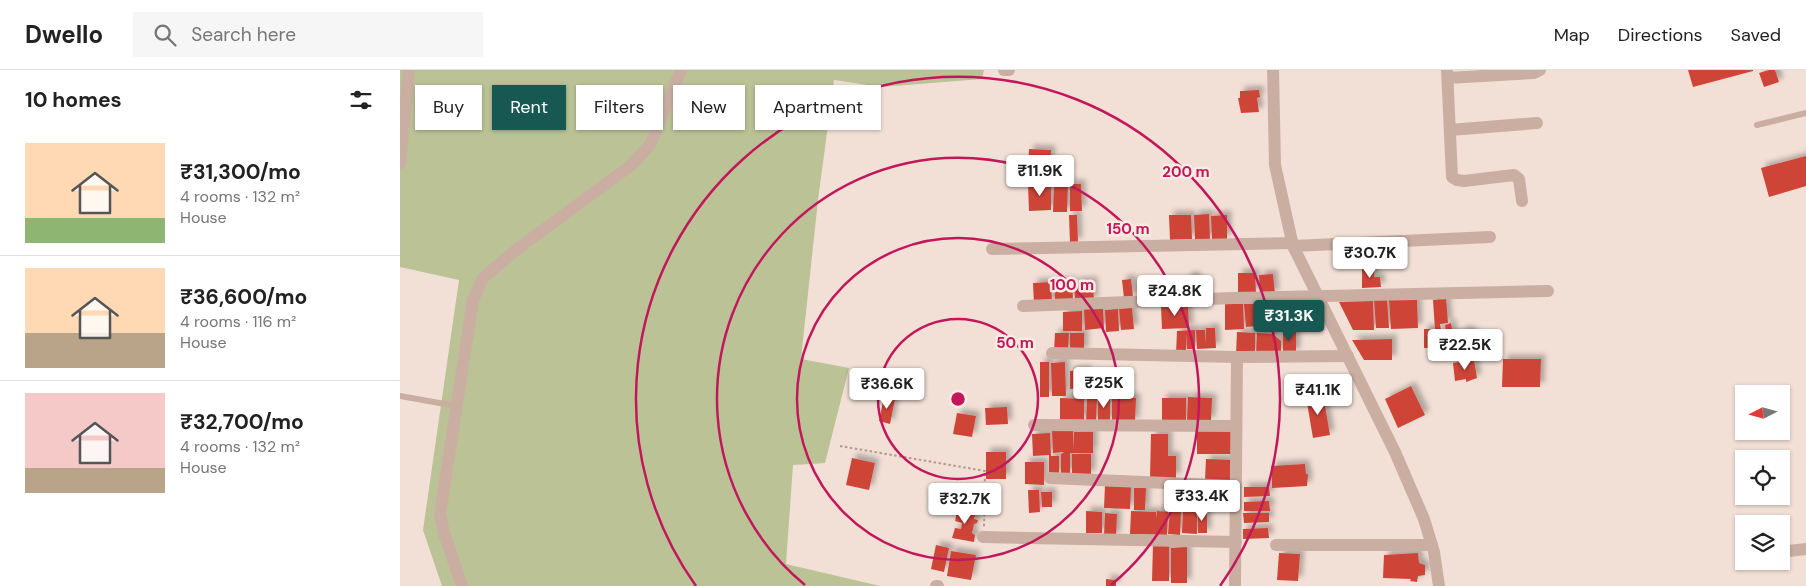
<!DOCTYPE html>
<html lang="en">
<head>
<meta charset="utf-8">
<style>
  body { margin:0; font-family:"DM Sans",sans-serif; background:#f6f6f6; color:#222; height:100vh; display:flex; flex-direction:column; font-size:19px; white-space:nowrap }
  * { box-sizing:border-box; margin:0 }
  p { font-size:16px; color:#767676 }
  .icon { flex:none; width:28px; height:28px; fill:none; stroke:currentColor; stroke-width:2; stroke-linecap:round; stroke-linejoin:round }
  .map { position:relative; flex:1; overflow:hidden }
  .side { display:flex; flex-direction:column; background:#fff; width:400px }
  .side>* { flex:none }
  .hud { position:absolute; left:15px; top:15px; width:475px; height:45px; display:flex; gap:10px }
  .needle { width:32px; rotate:264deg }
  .controls { position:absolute; left:1335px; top:315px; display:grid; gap:10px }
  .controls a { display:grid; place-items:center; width:55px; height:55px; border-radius:0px; background:#fff; box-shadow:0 1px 4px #0004; font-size:25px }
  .price { position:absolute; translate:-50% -42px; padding:0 11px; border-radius:5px; background:#fff; color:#222; font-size:16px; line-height:32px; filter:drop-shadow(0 1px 2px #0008) }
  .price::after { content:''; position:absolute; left:50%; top:30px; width:15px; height:11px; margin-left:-8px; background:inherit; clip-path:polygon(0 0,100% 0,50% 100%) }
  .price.current { background:#185852; color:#fff }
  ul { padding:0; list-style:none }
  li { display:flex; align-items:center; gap:15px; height:125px; padding:0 25px }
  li+li { border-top:1px solid #e0e0e0 }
  li span { display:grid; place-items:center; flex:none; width:140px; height:100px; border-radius:0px; color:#555 }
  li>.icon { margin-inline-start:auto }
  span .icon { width:60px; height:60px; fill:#fffc; stroke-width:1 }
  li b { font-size:21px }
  h2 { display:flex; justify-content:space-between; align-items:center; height:60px; padding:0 25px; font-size:21px }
  .pill { padding:0 18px; border-radius:0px; background:#fff; box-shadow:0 1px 4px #0004; font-size:18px; line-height:45px }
  .pill.current { background:#185852; color:#fff }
  header { display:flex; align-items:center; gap:30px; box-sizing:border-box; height:70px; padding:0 25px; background:#fff; border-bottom:1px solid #e0e0e0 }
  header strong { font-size:24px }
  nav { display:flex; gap:28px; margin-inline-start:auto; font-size:18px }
  .search { width:350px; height:45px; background:#f6f6f6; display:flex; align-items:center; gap:12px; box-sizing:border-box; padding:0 18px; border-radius:0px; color:#767676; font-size:19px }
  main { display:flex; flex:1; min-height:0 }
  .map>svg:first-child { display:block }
  .green { fill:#bac296 }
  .building { fill:#ce4539; filter:url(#shadow) }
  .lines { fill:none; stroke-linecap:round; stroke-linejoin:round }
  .path { stroke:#b6978c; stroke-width:2; stroke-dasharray:2.5 2.5; stroke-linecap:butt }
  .lane { stroke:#cbaea2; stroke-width:6 }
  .street { stroke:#cbaea2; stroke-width:12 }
  .ring { fill:none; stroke:#c2185b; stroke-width:2.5 }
  .centre { fill:#c2185b; stroke:#faebe3; stroke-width:2.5 }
  .ring-label { font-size:15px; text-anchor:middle; font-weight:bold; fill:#c2185b; stroke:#faebe3; stroke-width:5; stroke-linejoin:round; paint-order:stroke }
</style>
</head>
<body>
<header>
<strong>Dwello</strong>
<div class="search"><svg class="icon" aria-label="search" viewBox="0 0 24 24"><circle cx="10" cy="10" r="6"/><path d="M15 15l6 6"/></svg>Search here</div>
<nav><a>Map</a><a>Directions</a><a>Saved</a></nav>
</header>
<main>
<section class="side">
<h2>10 homes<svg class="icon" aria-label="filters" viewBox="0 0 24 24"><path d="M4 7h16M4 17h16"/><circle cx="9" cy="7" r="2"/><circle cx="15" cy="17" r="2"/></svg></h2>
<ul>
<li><span style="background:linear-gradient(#ffd9b3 75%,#8fb573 0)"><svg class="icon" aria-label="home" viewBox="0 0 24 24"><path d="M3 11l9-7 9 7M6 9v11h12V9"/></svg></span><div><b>₹31,300/mo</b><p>4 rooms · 132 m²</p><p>House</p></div></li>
<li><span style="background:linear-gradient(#ffd9b3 65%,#b9a48a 0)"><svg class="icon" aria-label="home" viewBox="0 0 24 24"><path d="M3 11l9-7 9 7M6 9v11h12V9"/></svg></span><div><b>₹36,600/mo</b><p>4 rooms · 116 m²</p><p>House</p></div></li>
<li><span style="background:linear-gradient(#f6c9c9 75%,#b9a48a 0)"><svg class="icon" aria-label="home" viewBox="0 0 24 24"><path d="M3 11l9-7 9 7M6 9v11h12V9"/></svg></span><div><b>₹32,700/mo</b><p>4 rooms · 132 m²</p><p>House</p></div></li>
</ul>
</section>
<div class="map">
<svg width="1406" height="516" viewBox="0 0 1406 516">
  <defs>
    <filter id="shadow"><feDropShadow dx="4.5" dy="-4.5" stdDeviation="2.5" flood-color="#0004"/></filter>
  </defs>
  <rect width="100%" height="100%" fill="#f2e0d6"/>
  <!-- green -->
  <polygon class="green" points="0,0 584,0 582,9 481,17 434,10 418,130 401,289 449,298 425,393 393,395 386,494 480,516 42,516 23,460 59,210 0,197"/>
  <!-- building -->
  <g class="building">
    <polygon points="1288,0 1353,0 1353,1 1293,17"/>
    <polygon points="1369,0 1375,0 1379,12 1364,17 1359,3"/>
    <polygon points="859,20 860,27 857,28 859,42 841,43 838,28 840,28 840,21"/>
    <polygon points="629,79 651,80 650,104 628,104"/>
    <polygon points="1406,86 1406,116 1369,127 1361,98"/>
    <polygon points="654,113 668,113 667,142 653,142"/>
    <polygon points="628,114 651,114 651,140 629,141"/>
    <polygon points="670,114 681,114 682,141 670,141"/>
    <polygon points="809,144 810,169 795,170 794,145"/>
    <polygon points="669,145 677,145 678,172 670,173"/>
    <polygon points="769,145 791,145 792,169 770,170"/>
    <polygon points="827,145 827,169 812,169 811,146"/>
    <polygon points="974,198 974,207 980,207 981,217 962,218 962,199"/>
    <polygon points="838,203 855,203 856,223 838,223"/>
    <polygon points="873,204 875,224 860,225 859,205"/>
    <polygon points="796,206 798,227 788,228 786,207"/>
    <polygon points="731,209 733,227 724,228 722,210"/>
    <polygon points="672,211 673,229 655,230 654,212"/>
    <polygon points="693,211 694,231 675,232 674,212"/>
    <polygon points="651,212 652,233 634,234 633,213"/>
    <polygon points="987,228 989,258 976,258 974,229"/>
    <polygon points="1046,228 1048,253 1040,254 1041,260 1035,260 1033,230"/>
    <polygon points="1017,229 1018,258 991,259 989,230"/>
    <polygon points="973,231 974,260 953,260 939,232"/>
    <polygon points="887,232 889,256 860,259 858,234"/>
    <polygon points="825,234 843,234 844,259 825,260"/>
    <polygon points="844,234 854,234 856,256 846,257"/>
    <polygon points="788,235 789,258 762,259 761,236"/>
    <polygon points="703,238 704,258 685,260 684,239"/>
    <polygon points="732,238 734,259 721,260 719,239"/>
    <polygon points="718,239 719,261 706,262 705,240"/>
    <polygon points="682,241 682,261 663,261 663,242"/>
    <polygon points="1051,253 1053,264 1061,263 1061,261 1070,260 1070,263 1074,262 1075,280 1038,280 1038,261 1046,261 1045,255"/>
    <polygon points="806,258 815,258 816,278 797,279 796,260 805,260 806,273"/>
    <rect x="1024" y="259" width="9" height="19"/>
    <polygon points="795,260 795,279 787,279 786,263 786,283 776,283 777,261"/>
    <rect x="883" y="261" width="13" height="22"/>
    <polygon points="837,262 855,263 855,284 836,284"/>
    <polygon points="655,263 669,263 668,282 654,282"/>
    <rect x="670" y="263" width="14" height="19"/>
    <polygon points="857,263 873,264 881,271 881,283 856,284"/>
    <polygon points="992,269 992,290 964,290 952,270"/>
    <polygon points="1103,289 1141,289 1140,317 1102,317"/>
    <polygon points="1074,290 1077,308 1066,312 1066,309 1055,311 1053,293"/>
    <rect x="640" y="292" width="9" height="35"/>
    <polygon points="665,292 666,326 652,326 651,293"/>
    <polygon points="687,300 687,318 670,319 670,301"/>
    <polygon points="1011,316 1025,345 998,358 985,329"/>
    <polygon points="923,324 930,365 913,368 906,327"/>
    <polygon points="484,327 495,329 490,354 479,351"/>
    <polygon points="698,327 710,327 710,352 698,351"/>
    <polygon points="712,327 736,328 735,352 712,351"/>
    <polygon points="788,327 812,328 811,351 787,351"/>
    <polygon points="660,328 684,329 684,351 660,351"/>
    <polygon points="687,328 697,328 696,352 686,352"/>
    <rect x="762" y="328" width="24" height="24"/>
    <polygon points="607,337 608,354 586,355 585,338"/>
    <polygon points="557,343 576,346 572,367 553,364"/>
    <polygon points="652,361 673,361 673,380 674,362 693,362 693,383 670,383 670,404 661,404 661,384 664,382 653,383"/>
    <rect x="797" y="361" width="36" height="23"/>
    <polygon points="650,363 651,386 659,386 659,406 649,406 649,385 633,386 632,364"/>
    <polygon points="751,364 768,364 768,386 776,386 776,408 750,408"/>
    <rect x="586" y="382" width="20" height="27"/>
    <rect x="672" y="384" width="19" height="21"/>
    <polygon points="452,388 475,393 469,420 446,415"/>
    <polygon points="806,389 834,390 833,411 805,410"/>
    <polygon points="625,392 644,392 644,415 625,414"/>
    <polygon points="905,394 906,404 908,404 907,416 872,418 871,396"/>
    <polygon points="705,416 731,417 730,439 704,438"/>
    <polygon points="844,417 869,417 870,426 844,427"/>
    <polygon points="734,418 746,418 745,440 734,440"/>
    <polygon points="628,420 639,420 640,442 629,443"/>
    <polygon points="641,422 652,422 652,437 642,437"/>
    <polygon points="869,431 870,441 844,441 844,432"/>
    <polygon points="558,437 576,441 574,449 578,450 577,453 574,454 572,463 575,465 574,472 552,468 555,458 561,459 562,453 555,451"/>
    <polygon points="686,441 702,442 702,463 686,463"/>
    <polygon points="731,441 756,442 756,449 757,441 768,442 767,465 730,464"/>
    <polygon points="770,441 781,442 780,465 768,464"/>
    <polygon points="783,441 797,442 797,464 782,463"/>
    <rect x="798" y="441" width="9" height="22"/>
    <polygon points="705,443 717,444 716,467 704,466"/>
    <polygon points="843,443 869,443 869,452 844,453"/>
    <polygon points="868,458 869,468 843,469 843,459"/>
    <polygon points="536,475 549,478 544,502 531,499"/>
    <polygon points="753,475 769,475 769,511 752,511"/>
    <polygon points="787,477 787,513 771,513 771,478"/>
    <polygon points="551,481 576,485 571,510 547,506"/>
    <polygon points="879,483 900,484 898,511 877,510"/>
    <polygon points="1018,483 1019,493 1025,495 1025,505 1018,506 1017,512 1010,511 1011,509 983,508 984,485"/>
    <polygon points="706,509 716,510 716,516 706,516"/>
  </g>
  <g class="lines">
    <!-- path -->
    <polyline class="path" points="440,376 585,401 584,457"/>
    <!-- lane -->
    <g class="lane">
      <polyline points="1357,55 1406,43"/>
      <polyline points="0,326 56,336"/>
    </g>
    <!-- street -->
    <g class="street">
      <polyline points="604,0 609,0"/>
      <polyline points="873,0 875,95 893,176 995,382 1024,449 1034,482 1039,516"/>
      <polyline points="1047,0 1052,107 1057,110 1064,111 1114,105 1119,109 1122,131"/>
      <polyline points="1048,8 1134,3 1140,0"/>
      <polyline points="1050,60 1137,53"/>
      <polyline points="0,93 9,0"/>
      <polyline points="893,176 1090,167"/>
      <polyline points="592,179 893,173"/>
      <polyline points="623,236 834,228 1148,221"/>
      <polyline points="652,283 837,287 948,286"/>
      <polyline points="634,355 836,356"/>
      <polyline points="650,408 836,416"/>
      <polyline points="583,467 836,472"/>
      <polyline points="876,475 1032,475"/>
      <polyline points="1381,482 1406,479"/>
      <polyline points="62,516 44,463 40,444 73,230 83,208 116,180 230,96 250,75 281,0"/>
      <polyline points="536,516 538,516"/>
      <polyline points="835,516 837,287"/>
    </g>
  </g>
  <!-- distance rings -->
  <g class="ring">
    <circle cx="558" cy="329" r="80"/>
    <circle cx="558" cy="329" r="161"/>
    <path d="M405 515A241 241 0 1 1 711 515"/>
    <path d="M296 516A322 322 0 1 1 820 516"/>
  </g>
  <circle cx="558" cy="329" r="8" class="centre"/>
  <g class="ring-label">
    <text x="786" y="107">200 m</text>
    <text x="728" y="164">150 m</text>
    <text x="672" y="220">100 m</text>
    <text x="615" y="278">50 m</text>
  </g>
</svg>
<div class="controls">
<a><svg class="needle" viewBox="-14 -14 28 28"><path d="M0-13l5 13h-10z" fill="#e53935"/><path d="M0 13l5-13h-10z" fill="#767676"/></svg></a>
<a><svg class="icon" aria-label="locate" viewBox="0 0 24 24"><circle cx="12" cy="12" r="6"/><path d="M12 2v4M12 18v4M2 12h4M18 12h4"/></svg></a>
<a><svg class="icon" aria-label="layers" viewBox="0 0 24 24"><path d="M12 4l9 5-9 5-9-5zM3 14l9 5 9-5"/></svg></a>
</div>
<b class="price" style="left:640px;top:127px">₹11.9K</b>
<b class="price" style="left:970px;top:209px">₹30.7K</b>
<b class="price" style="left:775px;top:247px">₹24.8K</b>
<b class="price current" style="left:889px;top:272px">₹31.3K</b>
<b class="price" style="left:1065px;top:301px">₹22.5K</b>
<b class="price" style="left:704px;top:339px">₹25K</b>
<b class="price" style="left:487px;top:340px">₹36.6K</b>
<b class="price" style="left:918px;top:346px">₹41.1K</b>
<b class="price" style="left:802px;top:452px">₹33.4K</b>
<b class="price" style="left:565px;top:455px">₹32.7K</b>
<div class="hud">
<a class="pill">Buy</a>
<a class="pill current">Rent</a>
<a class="pill">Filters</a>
<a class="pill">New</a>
<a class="pill">Apartment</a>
</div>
</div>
</main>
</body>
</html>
